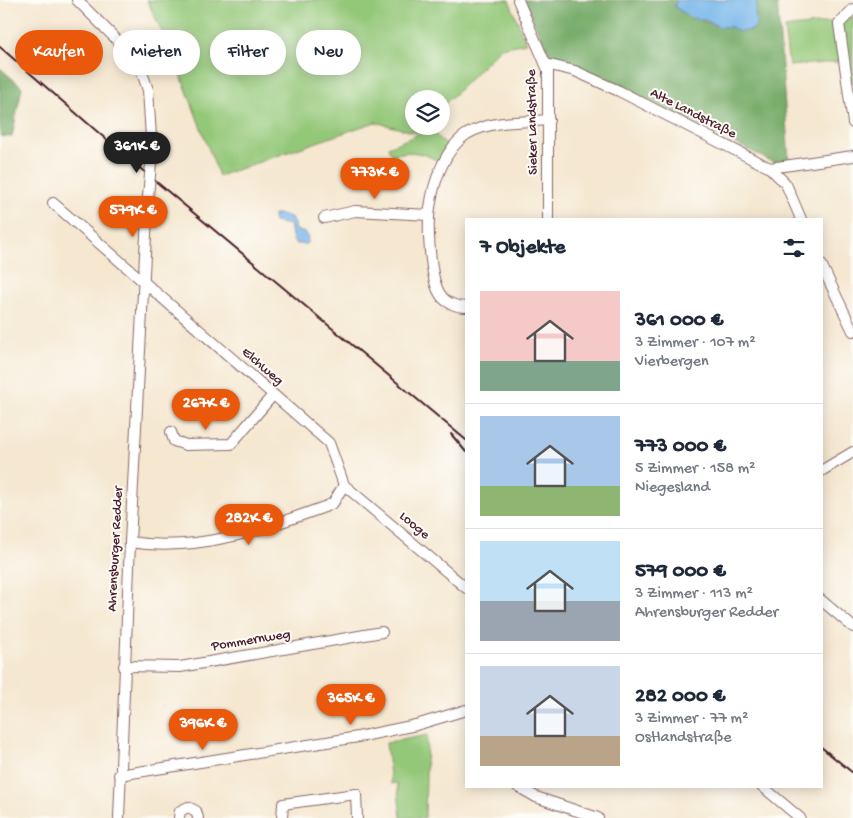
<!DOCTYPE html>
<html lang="de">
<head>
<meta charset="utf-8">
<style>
  body { margin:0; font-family:"Gochi Hand",sans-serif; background:#f6f6f7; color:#1f2937; height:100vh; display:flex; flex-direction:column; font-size:19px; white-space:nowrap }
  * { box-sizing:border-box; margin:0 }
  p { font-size:16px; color:#747a83 }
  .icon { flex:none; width:28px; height:28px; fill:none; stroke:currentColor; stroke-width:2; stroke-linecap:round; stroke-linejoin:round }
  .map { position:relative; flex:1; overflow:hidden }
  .side { position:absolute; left:465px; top:218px; width:358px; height:570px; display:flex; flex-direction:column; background:#fff; border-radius:0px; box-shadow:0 2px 12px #0003 }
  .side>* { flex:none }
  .top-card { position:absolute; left:15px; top:30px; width:375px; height:45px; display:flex; gap:10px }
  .buttons { position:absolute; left:405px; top:90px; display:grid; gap:10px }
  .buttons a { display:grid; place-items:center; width:45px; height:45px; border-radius:50%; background:#fff; box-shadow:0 2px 12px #0003; font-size:25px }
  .price { position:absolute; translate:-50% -42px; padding:0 11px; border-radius:18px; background:#ea580c; color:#fff; font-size:16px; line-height:32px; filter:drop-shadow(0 1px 2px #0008) }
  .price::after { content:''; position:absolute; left:50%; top:30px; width:15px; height:11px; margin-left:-8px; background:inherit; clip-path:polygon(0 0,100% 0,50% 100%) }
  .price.active { background:#222; color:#fff }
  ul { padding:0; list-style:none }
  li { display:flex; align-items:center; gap:15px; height:125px; padding:0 15px }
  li+li { border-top:1px solid #e0e1e3 }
  li span { display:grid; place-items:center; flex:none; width:140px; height:100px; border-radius:0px; color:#555 }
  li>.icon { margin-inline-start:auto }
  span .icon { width:60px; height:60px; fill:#fffc; stroke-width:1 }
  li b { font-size:21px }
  h2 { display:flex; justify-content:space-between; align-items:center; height:60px; padding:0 15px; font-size:21px }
  .chip { padding:0 18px; border-radius:22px; background:#fff; box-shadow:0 2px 12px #0003; font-size:18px; line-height:45px }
  .chip.active { background:#ea580c; color:#fff }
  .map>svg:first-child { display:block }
  .green { fill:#94c879; stroke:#6f7452 }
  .forest { fill:#77ac69; stroke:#60664a }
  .water { fill:#76b5ea; stroke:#606a8a }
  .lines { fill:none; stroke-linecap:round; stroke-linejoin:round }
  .minor-casing { stroke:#866565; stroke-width:12 }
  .minor { stroke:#fff; stroke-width:10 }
  .rail { stroke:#4a1f2b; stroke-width:2 }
  .minor-bridge-casing { stroke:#866565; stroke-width:12; stroke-linecap:butt }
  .minor-bridge { stroke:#fff; stroke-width:10 }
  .labels { text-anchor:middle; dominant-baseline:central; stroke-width:4; stroke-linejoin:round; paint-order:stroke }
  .street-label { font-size:14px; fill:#4a1f2b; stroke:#fdfcf7 }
</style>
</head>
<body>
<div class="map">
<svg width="853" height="818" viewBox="0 0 853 818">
  <rect width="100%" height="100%" fill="#fdfcf7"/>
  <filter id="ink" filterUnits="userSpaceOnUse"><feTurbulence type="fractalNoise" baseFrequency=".02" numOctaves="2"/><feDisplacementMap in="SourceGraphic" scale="10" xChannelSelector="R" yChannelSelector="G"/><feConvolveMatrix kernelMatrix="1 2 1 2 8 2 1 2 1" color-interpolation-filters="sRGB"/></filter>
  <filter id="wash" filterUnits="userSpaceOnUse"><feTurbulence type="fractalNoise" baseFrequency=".0096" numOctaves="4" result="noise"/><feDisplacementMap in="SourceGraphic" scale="20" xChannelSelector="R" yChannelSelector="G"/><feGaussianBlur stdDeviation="1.12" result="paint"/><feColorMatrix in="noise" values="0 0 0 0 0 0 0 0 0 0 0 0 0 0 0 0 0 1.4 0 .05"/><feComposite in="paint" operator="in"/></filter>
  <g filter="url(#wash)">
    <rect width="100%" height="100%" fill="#f5e7d0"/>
    <!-- green -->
    <g class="green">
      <polygon points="147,0 509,0 526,43 501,48 441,108 441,99 414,99 414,126 424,126 417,133 375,122 219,176 176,62"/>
      <polygon points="853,16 853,83 851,83 848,61 789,66 784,28 847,20"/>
      <path d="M427,126L448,147L440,163C425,152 410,150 392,155L388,147L417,135Z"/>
      <polygon points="427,735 425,818 401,818 397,783 391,784 386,743"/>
    </g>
    <!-- forest -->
    <g class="forest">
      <path d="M524,0H676L675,7C685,14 720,30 731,27C739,25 748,16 755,12L757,0H777L789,160L773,162L597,75L550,57Z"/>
      <polygon points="0,68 22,87 12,137 0,136"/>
    </g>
    <!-- water -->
    <g class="water">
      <polygon points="676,0 757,0 755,12 757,23 753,30 739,32 731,27 719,27 705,20 691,18 675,7"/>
      <polygon points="277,214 291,217 296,230 307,234 308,241 306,244 296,244 293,241 290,225 274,222 273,216"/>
    </g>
  </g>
  <g filter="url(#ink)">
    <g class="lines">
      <defs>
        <g id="minor">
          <polyline points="77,0 138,61 148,90 152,153"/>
          <polyline points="518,0 548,70 548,219"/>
          <polyline points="853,9 839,24 853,123"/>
          <polyline points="546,64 575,71 619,91 770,168 786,184 801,219"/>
          <polyline points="770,168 853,156"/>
          <polyline points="53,203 329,443 344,485"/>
          <polyline points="324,218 355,211 429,215"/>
          <polyline points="821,264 853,331"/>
          <path d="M466,307C457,307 445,303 440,294C430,279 427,226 430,208C433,183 445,148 467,134C491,120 522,122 549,120"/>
          <polyline points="171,432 174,441 186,445 231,444 273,395"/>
          <polyline points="821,471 853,452"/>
          <polyline points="344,485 466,588"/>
          <path d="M130,542C198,553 264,529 327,506L333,503L344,485"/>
          <polyline points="821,600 853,627"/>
          <polyline points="124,666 180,667 382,632"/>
          <polyline points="119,775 358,737 416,725 466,710"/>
          <polyline points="517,786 536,797 598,818"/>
          <polyline points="762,786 800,818"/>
          <polyline points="119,818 130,542 148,197"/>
          <polyline points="179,818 180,811 188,807 196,811 198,818"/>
          <polyline points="282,818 283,804 356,794 357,818"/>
        </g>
      </defs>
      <!-- minor casing -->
      <use href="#minor" class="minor-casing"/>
      <!-- minor -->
      <use href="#minor" class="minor"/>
      <!-- rail -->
      <g class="rail">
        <polyline points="0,47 123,154 466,440"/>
        <polyline points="451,434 466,452"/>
        <polyline points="821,747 853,773"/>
      </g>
      <defs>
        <polyline id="minor-bridge" points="148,197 152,153"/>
      </defs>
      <!-- minor-bridge casing -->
      <use href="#minor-bridge" class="minor-bridge-casing"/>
      <!-- minor-bridge -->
      <use href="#minor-bridge" class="minor-bridge"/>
    </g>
  </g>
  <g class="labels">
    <!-- street labels -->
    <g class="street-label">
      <text transform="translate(693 114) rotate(27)">Alte Landstraße</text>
      <text transform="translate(533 122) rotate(-91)">Sieker Landstraße</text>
      <text transform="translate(262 367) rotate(41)">Elchweg</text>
      <text transform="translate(414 526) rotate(40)">Looge</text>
      <text transform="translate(116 549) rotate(-87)">Ahrensburger Redder</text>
      <text transform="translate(251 641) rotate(-9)">Pommernweg</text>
    </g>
  </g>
</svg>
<div class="buttons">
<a><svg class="icon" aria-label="layers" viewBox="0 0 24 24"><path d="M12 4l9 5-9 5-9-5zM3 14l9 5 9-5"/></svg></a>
</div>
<b class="price active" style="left:137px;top:174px">361K €</b>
<b class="price" style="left:375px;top:200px">773K €</b>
<b class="price" style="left:133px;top:238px">579K €</b>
<b class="price" style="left:206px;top:431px">267K €</b>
<b class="price" style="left:249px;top:546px">282K €</b>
<b class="price" style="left:351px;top:726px">365K €</b>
<b class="price" style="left:203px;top:751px">396K €</b>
<div class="top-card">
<a class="chip active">Kaufen</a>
<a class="chip">Mieten</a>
<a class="chip">Filter</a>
<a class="chip">Neu</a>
</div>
<section class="side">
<h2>7 Objekte<svg class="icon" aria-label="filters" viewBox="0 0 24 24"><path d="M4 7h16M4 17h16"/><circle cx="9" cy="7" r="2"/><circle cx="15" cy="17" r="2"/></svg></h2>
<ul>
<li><span style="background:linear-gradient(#f6c9c9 70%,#7fa58c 0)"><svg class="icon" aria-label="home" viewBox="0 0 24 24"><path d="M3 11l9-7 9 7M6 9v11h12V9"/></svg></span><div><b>361 000 €</b><p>3 Zimmer · 107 m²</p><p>Vierbergen</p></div></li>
<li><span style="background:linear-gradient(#a9c7e8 70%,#8fb573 0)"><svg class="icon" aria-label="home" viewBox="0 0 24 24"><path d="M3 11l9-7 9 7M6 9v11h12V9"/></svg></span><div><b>773 000 €</b><p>5 Zimmer · 158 m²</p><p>Niegesland</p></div></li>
<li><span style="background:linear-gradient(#bfe0f5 60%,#9aa5b1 0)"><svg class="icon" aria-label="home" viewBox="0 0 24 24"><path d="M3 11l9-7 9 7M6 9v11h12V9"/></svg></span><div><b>579 000 €</b><p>3 Zimmer · 113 m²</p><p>Ahrensburger Redder</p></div></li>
<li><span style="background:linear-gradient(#c9d6e8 70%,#b9a48a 0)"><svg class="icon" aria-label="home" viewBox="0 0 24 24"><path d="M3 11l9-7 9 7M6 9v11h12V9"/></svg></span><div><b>282 000 €</b><p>3 Zimmer · 77 m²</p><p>Ostlandstraße</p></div></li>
</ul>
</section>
</div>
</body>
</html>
